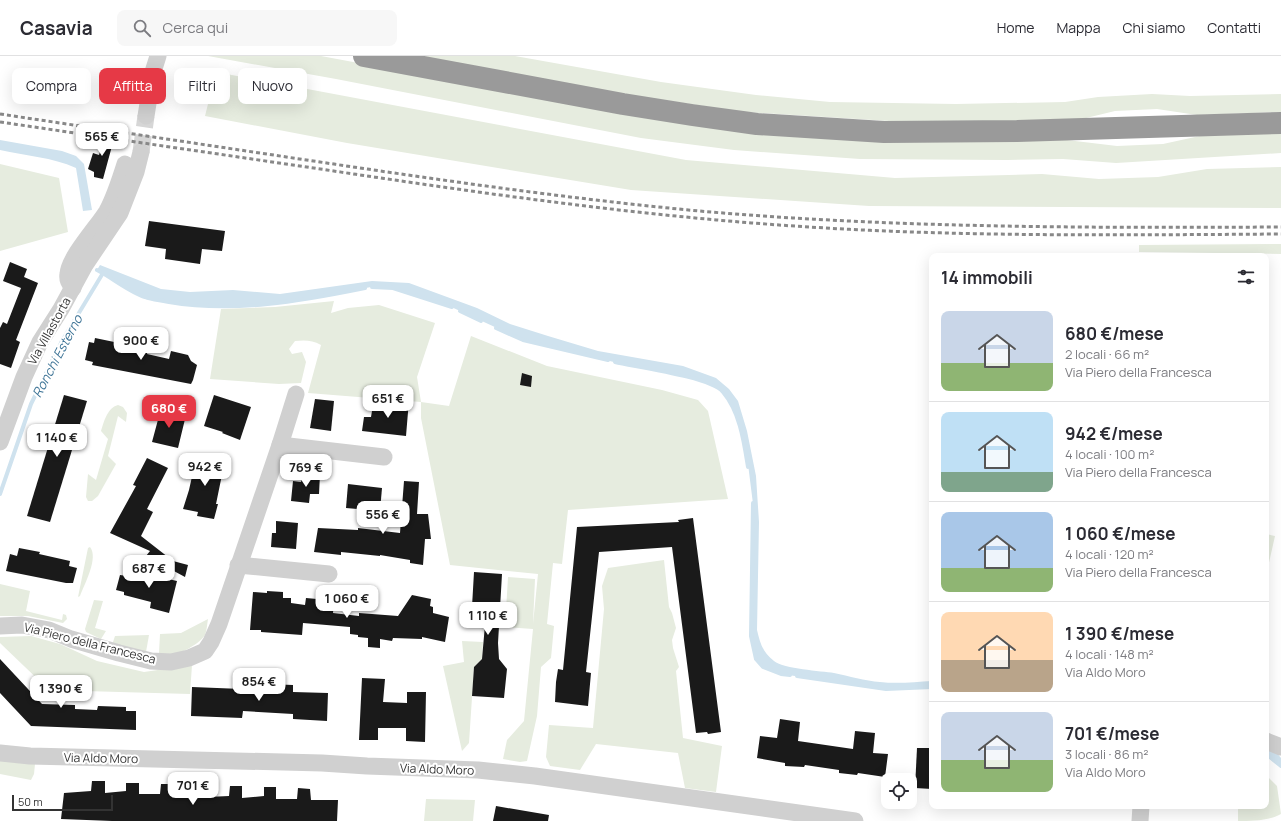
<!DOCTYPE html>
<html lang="it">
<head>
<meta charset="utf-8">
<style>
  body { margin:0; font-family:Manrope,sans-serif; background:#f7f7f7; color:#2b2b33; height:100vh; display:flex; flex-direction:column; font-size:15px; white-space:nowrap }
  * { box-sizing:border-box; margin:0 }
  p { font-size:13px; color:#7c7c81 }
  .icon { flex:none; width:22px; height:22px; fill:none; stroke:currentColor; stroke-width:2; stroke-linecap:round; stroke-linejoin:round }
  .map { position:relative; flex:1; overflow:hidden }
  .sheet { position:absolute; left:929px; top:197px; width:340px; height:556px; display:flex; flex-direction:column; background:#fff; border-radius:8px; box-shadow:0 4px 16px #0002 }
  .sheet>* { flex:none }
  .guide { position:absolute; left:12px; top:12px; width:380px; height:36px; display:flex; gap:8px }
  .controls { position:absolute; left:881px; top:717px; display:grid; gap:8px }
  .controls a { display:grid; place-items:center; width:36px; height:36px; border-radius:8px; background:#fff; box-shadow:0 4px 16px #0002; font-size:20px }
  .scale { position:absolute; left:12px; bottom:10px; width:101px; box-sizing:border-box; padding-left:4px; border:2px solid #333; border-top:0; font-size:11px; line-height:14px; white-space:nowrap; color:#333; -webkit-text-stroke:3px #fff; paint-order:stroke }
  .price { position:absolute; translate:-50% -34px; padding:0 9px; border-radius:8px; background:#fff; color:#222; font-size:13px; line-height:26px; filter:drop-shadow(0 1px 2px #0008) }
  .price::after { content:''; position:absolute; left:50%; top:24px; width:12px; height:9px; margin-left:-6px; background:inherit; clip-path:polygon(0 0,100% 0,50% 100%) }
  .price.on { background:#e63946; color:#fff }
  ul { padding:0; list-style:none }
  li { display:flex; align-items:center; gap:12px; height:100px; padding:0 12px }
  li+li { border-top:1px solid #e1e1e2 }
  li span { display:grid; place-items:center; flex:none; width:112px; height:80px; border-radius:8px; color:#555 }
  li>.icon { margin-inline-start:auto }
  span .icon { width:48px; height:48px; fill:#fffc; stroke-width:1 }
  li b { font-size:17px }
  h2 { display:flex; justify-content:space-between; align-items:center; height:48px; padding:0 12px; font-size:17px }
  .pill { padding:0 14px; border-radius:8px; background:#fff; box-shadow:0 4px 16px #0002; font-size:14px; line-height:36px }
  .pill.on { background:#e63946; color:#fff }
  header { display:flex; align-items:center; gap:24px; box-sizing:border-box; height:56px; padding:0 20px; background:#fff; border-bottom:1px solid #e1e1e2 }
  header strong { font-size:19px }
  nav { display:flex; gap:22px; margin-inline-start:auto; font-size:14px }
  .search { width:280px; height:36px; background:#f7f7f7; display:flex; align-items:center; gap:10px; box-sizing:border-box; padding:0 14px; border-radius:8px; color:#7c7c81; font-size:15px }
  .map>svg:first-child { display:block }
  .green { fill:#e6ecdf }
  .water { fill:#cfe2ee }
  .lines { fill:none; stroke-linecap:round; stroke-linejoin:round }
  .stream { stroke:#cfe2ee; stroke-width:4 }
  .building { fill:#1a1a1a }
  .minor-tunnel { stroke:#d6d6d6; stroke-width:17; stroke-dasharray:17 8; stroke-linecap:butt }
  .minor { stroke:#d0d0d0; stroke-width:17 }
  .highway { stroke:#9a9a9a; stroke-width:22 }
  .rail { stroke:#888; stroke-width:3; stroke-dasharray:4 3; stroke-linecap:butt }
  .labels { text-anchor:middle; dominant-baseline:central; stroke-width:4; stroke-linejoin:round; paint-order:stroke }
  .street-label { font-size:12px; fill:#333; stroke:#fff }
  .water-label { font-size:13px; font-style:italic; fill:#3f7597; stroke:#fff }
</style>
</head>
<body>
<header>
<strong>Casavia</strong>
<div class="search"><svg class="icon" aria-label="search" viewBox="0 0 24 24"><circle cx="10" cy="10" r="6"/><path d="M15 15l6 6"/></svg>Cerca qui</div>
<nav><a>Home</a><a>Mappa</a><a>Chi siamo</a><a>Contatti</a></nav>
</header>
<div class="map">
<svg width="1281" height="765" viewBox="0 0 1281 765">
  <rect width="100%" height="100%" fill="#fff"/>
  <!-- green -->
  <g class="green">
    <polygon points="208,0 321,0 665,64 1050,82 1117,90 1163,88 1218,76 1281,75 1281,97 1116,107 1063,103 1007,104 860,103 734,94 641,82 336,23"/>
    <polygon points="418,0 515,0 661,26 756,39 830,46 956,48 1065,46 1098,41 1152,38 1190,40 1281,38 1281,56 1197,59 1157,53 1115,55 1082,63 997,66 889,65 744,56 642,41"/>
    <polygon points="216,16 686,104 895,122 1042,118 1099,123 1158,121 1207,113 1281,111 1281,152 869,150 631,134 347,87 205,60"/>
    <polygon points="0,108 59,122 68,176 0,195"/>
    <polygon points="1281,188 1281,198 1139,196 1139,189"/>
    <path d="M334,245L331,257L348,252L379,249L435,267L417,321L421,346L449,350L471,280L547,310L662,334L698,344L708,355L728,443L568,454L562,508L553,507L547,568L554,570L551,602L541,611L537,660L527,705L520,706L503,703L507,684L524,665L533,573L505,571L508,521L535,523L533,568L538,518L450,509L421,362V346L308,337L321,289C312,284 305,284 295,285L289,293L292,298L302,296L306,306L301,327L279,328L210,323L221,253L275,251Z"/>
    <path d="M118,349L123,351L127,357L126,366L118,360L108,400L116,408L98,440L92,445H88L86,441L88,418L96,424L108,383L101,375C104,366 107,352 118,349Z"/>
    <polygon points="1266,478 1275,480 1266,520"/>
    <path d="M90,491C99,502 84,529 80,540L78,541L88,492Z"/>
    <polygon points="664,504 669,551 672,557 676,572 672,584 673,592 679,611 676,615 683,682 722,690 716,736 685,732 678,697 596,688 580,714 550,710 546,701 549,669 593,672 604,553 602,530 608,512"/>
    <polygon points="0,528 30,535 26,555 62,564 63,558 66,559 67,563 63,567 28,560 0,560"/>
    <polygon points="94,544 103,545 95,572 106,575 101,583 86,576 85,573"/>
    <path d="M208,563C207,568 207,574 205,579C199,588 180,599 169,599C166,599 162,598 159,597L160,578L181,577Z"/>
    <polygon points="149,579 146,596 112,589 115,580"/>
    <polygon points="31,580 60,588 97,605 144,616 192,609 190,638 49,634 0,587 0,581"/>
    <polygon points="462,585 483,586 482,603 474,611 469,687 462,695 443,610 464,606"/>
    <polygon points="0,703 35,708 34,718 31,724 0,718"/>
    <path d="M1266,719L1277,730L1281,758C1269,765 1252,765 1238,765V750H1266Z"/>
    <polygon points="426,743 475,744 473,765 424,765"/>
  </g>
  <!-- water -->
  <g class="water">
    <path d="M0,84L62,95L76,100L84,108L92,154L83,155L76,112C52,101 26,100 0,94Z"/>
    <path d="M100,209L161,233L190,236L233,234L280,238L372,225L409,227L477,252L510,268L548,280L598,295L683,310L716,322L729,333L738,345L747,375L756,420L759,466L757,574C760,587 763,597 774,605C784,613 821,615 834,617C849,620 865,625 880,626C897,628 915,626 932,625V631L886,633L781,618L763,611L756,603L751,580L753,448L748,408L740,368L732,349L722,334L701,324L622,308L523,284L447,249L393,232L371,231L315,242L261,249L216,250L182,248L144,241L97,214Z"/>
    <polygon points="1266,692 1276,696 1281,702 1281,710 1266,698"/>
  </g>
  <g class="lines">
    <!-- stream -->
    <g class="stream">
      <path d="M97,214C111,221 131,237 145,241C152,244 161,244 169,246C234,257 301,245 365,232"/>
      <polyline points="372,231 393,232 452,251"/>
      <polyline points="460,255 481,265"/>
      <polyline points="496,272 523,284 608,304"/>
      <path d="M615,306C637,311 711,321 723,336C740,356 744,386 748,411"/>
      <polyline points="0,438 31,348 62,285 103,217"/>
      <polyline points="753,447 751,580 756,603 763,611 781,618 790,619"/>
      <polyline points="797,620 886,633 932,631"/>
      <polyline points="1266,698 1281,710"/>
    </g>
  </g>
  <!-- building -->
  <g class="building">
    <polygon points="106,76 115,79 103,123 94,121 94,116 88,113 93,97 99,99"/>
    <polygon points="149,165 225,175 222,195 202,193 200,208 165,203 166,193 145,190"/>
    <polygon points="10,206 27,213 24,221 38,227 16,284 20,286 11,312 0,308 0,272 3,266 7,268 21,232 3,225"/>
    <polygon points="95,282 148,293 147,298 169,303 171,295 188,299 191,305 197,309 193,324 191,328 92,309 93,306 85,304 89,286 94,287"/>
    <polygon points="522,317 532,320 531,331 520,329"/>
    <polygon points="64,339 87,345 50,466 27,460"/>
    <polygon points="214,339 251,351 240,384 222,377 223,376 204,370"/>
    <polygon points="315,343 334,345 331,375 310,372"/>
    <polygon points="395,343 409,344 406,380 362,375 364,361 371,361 373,349 393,352"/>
    <polygon points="165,354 186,359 178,392 152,386 159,360 164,360"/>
    <polygon points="197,398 214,401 213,406 224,409 216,448 218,448 214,463 197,460 198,456 183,453 189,434"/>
    <polygon points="147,402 168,412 147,453 153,456 141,480 173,505 188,509 185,521 146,500 150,495 110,477 136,430 133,429"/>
    <polygon points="303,417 320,418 319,438 310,438 309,447 291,445 293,425 301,426"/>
    <polygon points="404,425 419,426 417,458 428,458 431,483 425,483 423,509 410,507 410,504 380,499 380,500 341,496 341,499 314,496 318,472 358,474 358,472 400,477"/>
    <polygon points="348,428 382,432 380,455 346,452"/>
    <polygon points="693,462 721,676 708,678 707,676 696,677 672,491 599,496 586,616 591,617 588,650 555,646 556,626 558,613 563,614 577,471 679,466 678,464"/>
    <polygon points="276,465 298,467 296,493 271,491 272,477 276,477"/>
    <polygon points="19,492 40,496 39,498 70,505 69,510 77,512 73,527 66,527 6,515 10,498 17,500"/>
    <polygon points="129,514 177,525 169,557 150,552 151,546 124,539 124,536 116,534 120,519 127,520"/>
    <polygon points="474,516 502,518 498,587 499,603 507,613 504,642 472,640 474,611 482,603 485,569 471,568"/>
    <polygon points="267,535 283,536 283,542 291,542 291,547 305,549 306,542 328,544 328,545 334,546 333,557 359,560 359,557 398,560 412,539 431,543 430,550 433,551 433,557 449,561 445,586 422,581 422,583 393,582 392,585 380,583 380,592 368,591 368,582 358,581 358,579 350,578 350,571 303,567 302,579 261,576 261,574 250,574 253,536 267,537"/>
    <polygon points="0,603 42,648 75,649 75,653 97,654 98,650 126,651 126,655 136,655 136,674 31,670 0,637"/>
    <polygon points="362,622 385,623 383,646 407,647 407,636 426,636 425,686 406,685 406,672 378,672 378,684 359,684"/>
    <polygon points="243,627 293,629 293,636 328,637 327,665 293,663 293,658 243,655 242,662 191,660 192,631 242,633"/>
    <polygon points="780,663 800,666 798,685 853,693 855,675 875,677 873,697 888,698 885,721 858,717 857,719 839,717 839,714 805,709 804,711 785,710 785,707 757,702 760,680 777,682"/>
    <polygon points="917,692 932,692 932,733 915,732"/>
    <polygon points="92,725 105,725 105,737 126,735 126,727 139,727 139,738 160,738 161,728 173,728 174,739 194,737 195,729 208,729 208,741 229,740 230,730 242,730 242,742 264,740 264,731 276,731 276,743 297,743 298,732 310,733 311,744 338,744 337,765 112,765 61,763 64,737 91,735"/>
    <polygon points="496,750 549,759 548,765 493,765"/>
  </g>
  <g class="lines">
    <!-- minor-tunnel -->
    <polyline class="minor-tunnel" points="141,96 146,60"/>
    <!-- minor -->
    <g class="minor">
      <polyline points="146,60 153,16 158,0"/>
      <path d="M73,232C69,227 67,224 68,218C69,201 98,170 107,155C115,140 120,124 125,108"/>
      <polyline points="0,386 24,321 40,286 61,253 85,209 120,157 136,116 141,96"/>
      <polyline points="280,389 384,401"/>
      <polyline points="238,509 329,518"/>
      <polyline points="0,570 22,569 49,574 71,583 119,597 151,605 171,606 189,602 205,595 211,586 219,568 280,389 296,338"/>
      <polyline points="1266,685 1281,691"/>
      <polyline points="0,697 30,700 322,707 367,710 478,714 535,720 855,765"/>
      <polyline points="1140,765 1141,750"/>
    </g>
    <!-- highway -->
    <polyline class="highway" points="364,0 623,48 692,59 757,68 884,76 1017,75 1281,67"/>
    <!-- rail -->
    <g class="rail">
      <path d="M0,58C107,74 213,90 320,106C446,125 572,143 699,155C893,172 1087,172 1281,171"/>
      <path d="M0,66C109,82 218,98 327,114C487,138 647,161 809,171C966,181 1124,179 1281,178"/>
    </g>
  </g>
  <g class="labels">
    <!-- street labels -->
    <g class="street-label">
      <text transform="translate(49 275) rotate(-61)">Via Villastorta</text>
      <text transform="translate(90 587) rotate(14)">Via Piero della Francesca</text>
      <text transform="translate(101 702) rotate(1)">Via Aldo Moro</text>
      <text transform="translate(437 713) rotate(2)">Via Aldo Moro</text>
    </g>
    <!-- water labels -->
    <g class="water-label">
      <text transform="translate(57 300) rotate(-62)">Ronchi Esterno</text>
    </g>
  </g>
</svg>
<div class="controls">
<a><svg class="icon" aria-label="locate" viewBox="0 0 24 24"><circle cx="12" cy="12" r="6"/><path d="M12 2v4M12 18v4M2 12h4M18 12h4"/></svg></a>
</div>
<div class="scale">50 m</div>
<b class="price" style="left:102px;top:101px">565 €</b>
<b class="price" style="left:141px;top:305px">900 €</b>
<b class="price" style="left:388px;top:363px">651 €</b>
<b class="price on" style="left:169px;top:373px">680 €</b>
<b class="price" style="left:57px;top:402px">1 140 €</b>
<b class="price" style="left:205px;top:431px">942 €</b>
<b class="price" style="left:306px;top:432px">769 €</b>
<b class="price" style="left:383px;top:479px">556 €</b>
<b class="price" style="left:149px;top:533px">687 €</b>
<b class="price" style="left:347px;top:563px">1 060 €</b>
<b class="price" style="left:488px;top:580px">1 110 €</b>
<b class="price" style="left:259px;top:646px">854 €</b>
<b class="price" style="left:61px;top:653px">1 390 €</b>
<b class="price" style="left:193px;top:750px">701 €</b>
<div class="guide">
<a class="pill">Compra</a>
<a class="pill on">Affitta</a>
<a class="pill">Filtri</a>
<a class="pill">Nuovo</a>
</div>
<section class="sheet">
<h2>14 immobili<svg class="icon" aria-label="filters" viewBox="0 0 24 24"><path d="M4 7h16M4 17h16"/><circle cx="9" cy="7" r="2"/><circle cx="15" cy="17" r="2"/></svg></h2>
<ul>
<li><span style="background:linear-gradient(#c9d6e8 65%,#8fb573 0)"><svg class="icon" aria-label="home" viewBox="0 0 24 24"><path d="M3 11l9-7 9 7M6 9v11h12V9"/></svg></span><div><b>680 €/mese</b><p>2 locali · 66 m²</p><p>Via Piero della Francesca</p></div></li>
<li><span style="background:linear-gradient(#bfe0f5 75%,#7fa58c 0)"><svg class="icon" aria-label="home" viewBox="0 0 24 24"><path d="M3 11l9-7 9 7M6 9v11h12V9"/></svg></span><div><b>942 €/mese</b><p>4 locali · 100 m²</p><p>Via Piero della Francesca</p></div></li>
<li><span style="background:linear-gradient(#a9c7e8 70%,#8fb573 0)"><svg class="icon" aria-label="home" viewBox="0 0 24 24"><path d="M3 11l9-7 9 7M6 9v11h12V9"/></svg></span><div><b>1 060 €/mese</b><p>4 locali · 120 m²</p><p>Via Piero della Francesca</p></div></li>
<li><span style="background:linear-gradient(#ffd9b3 60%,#b9a48a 0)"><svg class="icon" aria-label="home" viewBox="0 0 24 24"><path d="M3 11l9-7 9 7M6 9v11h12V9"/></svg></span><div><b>1 390 €/mese</b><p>4 locali · 148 m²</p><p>Via Aldo Moro</p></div></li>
<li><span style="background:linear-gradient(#c9d6e8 60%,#8fb573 0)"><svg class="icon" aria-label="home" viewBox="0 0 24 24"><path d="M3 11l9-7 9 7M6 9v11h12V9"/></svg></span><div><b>701 €/mese</b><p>3 locali · 86 m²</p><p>Via Aldo Moro</p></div></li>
</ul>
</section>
</div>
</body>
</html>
